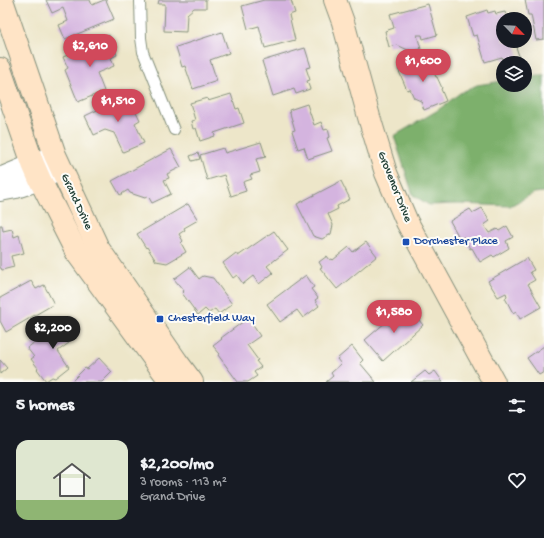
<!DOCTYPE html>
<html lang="en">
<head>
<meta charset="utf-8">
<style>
  body { margin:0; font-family:"Gochi Hand",sans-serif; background:#242831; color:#f1f3f6; height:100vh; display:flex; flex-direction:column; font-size:15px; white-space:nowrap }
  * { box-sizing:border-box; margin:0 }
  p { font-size:13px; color:#9ea1a6 }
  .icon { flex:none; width:22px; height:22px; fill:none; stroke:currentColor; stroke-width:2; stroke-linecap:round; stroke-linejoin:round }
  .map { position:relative; height:382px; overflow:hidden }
  .side { display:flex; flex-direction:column; background:#171b24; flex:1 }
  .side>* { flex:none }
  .needle { width:26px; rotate:115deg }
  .tools { position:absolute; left:496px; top:12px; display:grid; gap:8px }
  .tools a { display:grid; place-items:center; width:36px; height:36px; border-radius:50%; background:#171b24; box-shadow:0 4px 16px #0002; font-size:20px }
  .price { position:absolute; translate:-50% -34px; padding:0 9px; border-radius:14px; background:#d1495b; color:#fff; font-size:13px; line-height:26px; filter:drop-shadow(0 1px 2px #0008) }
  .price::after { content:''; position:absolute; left:50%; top:24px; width:12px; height:9px; margin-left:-6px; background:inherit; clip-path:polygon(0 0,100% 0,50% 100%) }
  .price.selected { background:#222; color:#fff }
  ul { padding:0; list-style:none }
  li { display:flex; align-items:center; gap:12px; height:100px; padding:0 16px }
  li span { display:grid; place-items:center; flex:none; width:112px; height:80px; border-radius:12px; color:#555 }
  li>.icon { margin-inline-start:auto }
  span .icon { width:48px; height:48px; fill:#fffc; stroke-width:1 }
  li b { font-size:17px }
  h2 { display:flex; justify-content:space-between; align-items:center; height:48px; padding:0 16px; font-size:17px }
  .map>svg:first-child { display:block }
  .forest { fill:#7db06c; stroke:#4e7650 }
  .building { fill:#d4b4df }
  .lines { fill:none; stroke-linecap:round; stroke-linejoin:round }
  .lane-casing { stroke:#86927e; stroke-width:12 }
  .street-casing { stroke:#86927e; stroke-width:22 }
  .secondary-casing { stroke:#86927e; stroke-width:24 }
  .lane { stroke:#fff; stroke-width:10 }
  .street { stroke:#fff; stroke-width:20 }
  .secondary { stroke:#ffe4c6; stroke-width:22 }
  .transit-dot { fill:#1a4fb4; stroke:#fdfcf7; stroke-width:1.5 }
  .labels { text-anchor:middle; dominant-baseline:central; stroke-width:4; stroke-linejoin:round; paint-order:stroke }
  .street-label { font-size:12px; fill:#1f3d34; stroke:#fdfcf7 }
  .transit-label { font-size:12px; fill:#164399; stroke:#fdfcf7; text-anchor:start }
</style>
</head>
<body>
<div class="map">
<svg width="544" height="382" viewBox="0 0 544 382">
  <rect width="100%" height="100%" fill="#fdfcf7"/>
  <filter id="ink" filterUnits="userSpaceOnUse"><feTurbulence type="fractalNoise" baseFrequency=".025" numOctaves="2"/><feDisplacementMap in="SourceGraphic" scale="8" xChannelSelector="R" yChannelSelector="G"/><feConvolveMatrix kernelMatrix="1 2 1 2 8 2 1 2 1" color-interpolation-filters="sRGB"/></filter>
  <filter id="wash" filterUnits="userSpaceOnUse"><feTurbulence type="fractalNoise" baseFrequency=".012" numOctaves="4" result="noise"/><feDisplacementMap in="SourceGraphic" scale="16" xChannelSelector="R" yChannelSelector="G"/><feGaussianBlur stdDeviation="0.9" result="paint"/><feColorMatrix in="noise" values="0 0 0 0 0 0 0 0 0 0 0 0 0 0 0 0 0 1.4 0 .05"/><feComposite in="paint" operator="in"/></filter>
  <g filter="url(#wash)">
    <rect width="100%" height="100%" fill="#ede6c9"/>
    <!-- forest -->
    <polygon class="forest" points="544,75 544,192 534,193 510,206 458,204 429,205 413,195 394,136 438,110 460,93 477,85 503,81 503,85 525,85 525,77"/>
    <g id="blocks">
      <!-- building -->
      <g class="building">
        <polygon points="46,0 90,0 92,5 104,0 106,0 114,19 65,39 59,25 68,21 63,8 52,13"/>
        <polygon points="159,0 206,0 206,8 194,8 187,14 186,32 164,31 165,4 158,4"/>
        <polygon points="264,0 291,0 295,13 289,15 295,40 265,48 259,26 248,29 242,6"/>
        <polygon points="525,0 544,0 544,39 536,40 531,15 528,15"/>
        <polygon points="428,4 437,35 423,39 422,35 417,35 421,49 411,52 410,50 408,50 397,45 389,47 385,31 394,28 390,14"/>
        <polygon points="487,10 488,13 495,11 496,14 505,12 508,19 503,19 503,41 514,41 519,56 503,60 502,57 485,62 477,35 473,36 467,17"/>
        <polygon points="222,32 229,53 210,60 217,81 193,89 185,66 182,67 176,47"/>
        <polygon points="109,35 117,55 111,58 114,66 97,73 104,91 78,102 65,70 68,68 63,57 92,45 91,43"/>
        <polygon points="305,48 311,67 306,68 310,80 307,81 310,89 296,94 294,89 273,96 262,61"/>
        <polygon points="424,58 426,63 429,61 436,77 437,77 442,88 441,89 446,101 424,110 421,101 414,98 410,89 407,90 398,69"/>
        <polygon points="231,94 236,109 239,108 244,123 214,133 215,136 200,141 196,128 193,129 191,121 195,120 190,103 207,98 208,101"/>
        <polygon points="128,95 140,120 135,123 144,143 123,152 114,133 105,130 94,135 85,116"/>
        <polygon points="307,104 314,125 321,122 324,130 328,129 330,137 327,138 332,151 308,159 304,147 298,149 292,131 295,130 289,110"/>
        <polygon points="261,142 266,157 256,159 260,172 250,175 252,179 243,182 246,191 231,196 224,175 207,180 200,155 223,148 225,153"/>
        <polygon points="171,149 181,167 167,174 169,178 164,180 171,194 152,203 148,196 145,198 130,193 128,190 120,195 112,181"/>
        <polygon points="198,153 200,159 192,161 190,156"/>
        <polygon points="341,181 350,199 337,206 338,209 328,214 333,225 331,234 322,239 313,236 297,204"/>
        <polygon points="188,204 198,220 184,228 185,230 179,234 183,241 181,243 186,252 167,263 156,261 147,247 146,248 137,234"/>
        <polygon points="482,208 490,221 484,225 489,233 497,229 499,231 507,226 513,237 506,241 509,248 494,257 492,255 480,262 472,248 470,249 464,237 460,239 450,221 470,209 473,213"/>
        <polygon points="0,225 2,225 3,231 12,229 14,237 19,235 24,253 11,256 14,267 2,270 1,268 0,268"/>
        <polygon points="274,231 288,250 267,266 273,273 259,284 253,276 243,284 237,275 233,278 223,263 236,253 238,256"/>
        <polygon points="366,242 377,256 337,289 320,268 322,267 319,262 327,256 330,260 332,259 333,260 349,247 353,252"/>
        <polygon points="527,258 534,270 530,272 535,280 528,284 541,307 520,319 516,311 513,313 505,298 507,296 506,293 498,297 488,281"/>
        <polygon points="190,267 199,279 203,276 213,278 232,304 219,314 215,309 209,313 205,309 198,315 182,293 184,291 174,279"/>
        <polygon points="306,275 314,287 311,289 318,298 315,300 319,306 303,318 297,310 280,322 267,304"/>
        <polygon points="31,281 36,289 44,285 54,304 6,332 0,321 0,298"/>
        <polygon points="409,308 423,325 383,361 365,340 386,322 389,325"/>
        <polygon points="69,317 79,331 67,340 69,343 58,351 69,367 55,378 52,377 46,381 37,369 38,368 31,359 34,357 27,348"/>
        <polygon points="248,318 260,336 247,345 258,360 256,361 261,367 254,372 257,376 248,382 238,382 218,355 220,354 213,346 222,339 221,338"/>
        <polygon points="352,346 363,360 360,363 376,382 326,382 333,376 331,373 341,364 337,359"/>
        <polygon points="544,346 544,372 539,375 527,358"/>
        <polygon points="99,358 112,372 102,382 71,382 85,368 87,369"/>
        <polygon points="0,360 7,368 0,374"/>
        <polygon points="425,371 429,375 435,371 443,382 411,382"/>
      </g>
    </g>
  </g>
  <g filter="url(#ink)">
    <use href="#blocks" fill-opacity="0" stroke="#86927e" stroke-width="1"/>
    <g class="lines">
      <defs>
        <polyline id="lane" points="140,0 141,38 143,52 174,130"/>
        <g id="street">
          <polyline points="0,178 55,155"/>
          <polyline points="0,191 16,188 40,180 62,169"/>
        </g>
        <g id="secondary">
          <polyline points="2,0 55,155 98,248 177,362 192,382"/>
          <polyline points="335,0 343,22 369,117 386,173 407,222 494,382"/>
          <polyline points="0,69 33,164 40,180 77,253 171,382"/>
        </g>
      </defs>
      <!-- lane casing -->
      <use href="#lane" class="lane-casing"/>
      <!-- street casing -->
      <use href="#street" class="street-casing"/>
      <!-- secondary casing -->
      <use href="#secondary" class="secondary-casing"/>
      <!-- lane -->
      <use href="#lane" class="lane"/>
      <!-- street -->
      <use href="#street" class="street"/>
      <!-- secondary -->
      <use href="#secondary" class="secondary"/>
    </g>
  </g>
  <!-- markers -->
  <g class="transit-dot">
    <rect x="402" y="238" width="8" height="8" rx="2"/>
    <rect x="156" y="315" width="8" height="8" rx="2"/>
  </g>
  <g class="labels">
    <!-- street labels -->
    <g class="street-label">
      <text transform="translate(394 187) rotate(68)">Grovenor Drive</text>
      <text transform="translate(76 202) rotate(65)">Grand Drive</text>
    </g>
    <!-- transit labels -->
    <g class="transit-label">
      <text x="414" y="242">Dorchester Place</text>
      <text x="168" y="319">Chesterfield Way</text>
    </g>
  </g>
</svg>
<div class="tools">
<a><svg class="needle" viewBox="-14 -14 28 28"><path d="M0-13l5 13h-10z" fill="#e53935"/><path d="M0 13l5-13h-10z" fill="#9ea1a6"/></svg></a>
<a><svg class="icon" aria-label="layers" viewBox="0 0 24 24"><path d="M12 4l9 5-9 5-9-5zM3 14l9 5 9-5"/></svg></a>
</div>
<b class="price" style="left:90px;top:68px">$2,610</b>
<b class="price" style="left:423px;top:83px">$1,600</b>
<b class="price" style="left:118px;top:123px">$1,510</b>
<b class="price" style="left:394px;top:334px">$1,580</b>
<b class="price selected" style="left:53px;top:350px">$2,200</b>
</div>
<section class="side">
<h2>5 homes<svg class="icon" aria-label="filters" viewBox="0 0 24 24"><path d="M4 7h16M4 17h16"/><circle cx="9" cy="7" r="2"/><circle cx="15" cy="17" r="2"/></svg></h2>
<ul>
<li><span style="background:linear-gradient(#dfe7d0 75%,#8fb573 0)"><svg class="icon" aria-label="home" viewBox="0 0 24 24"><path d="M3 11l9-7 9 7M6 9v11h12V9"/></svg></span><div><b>$2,200/mo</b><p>3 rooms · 113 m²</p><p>Grand Drive</p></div><svg class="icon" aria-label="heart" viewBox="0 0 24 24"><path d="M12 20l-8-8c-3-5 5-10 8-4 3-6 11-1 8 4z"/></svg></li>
</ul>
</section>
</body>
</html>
